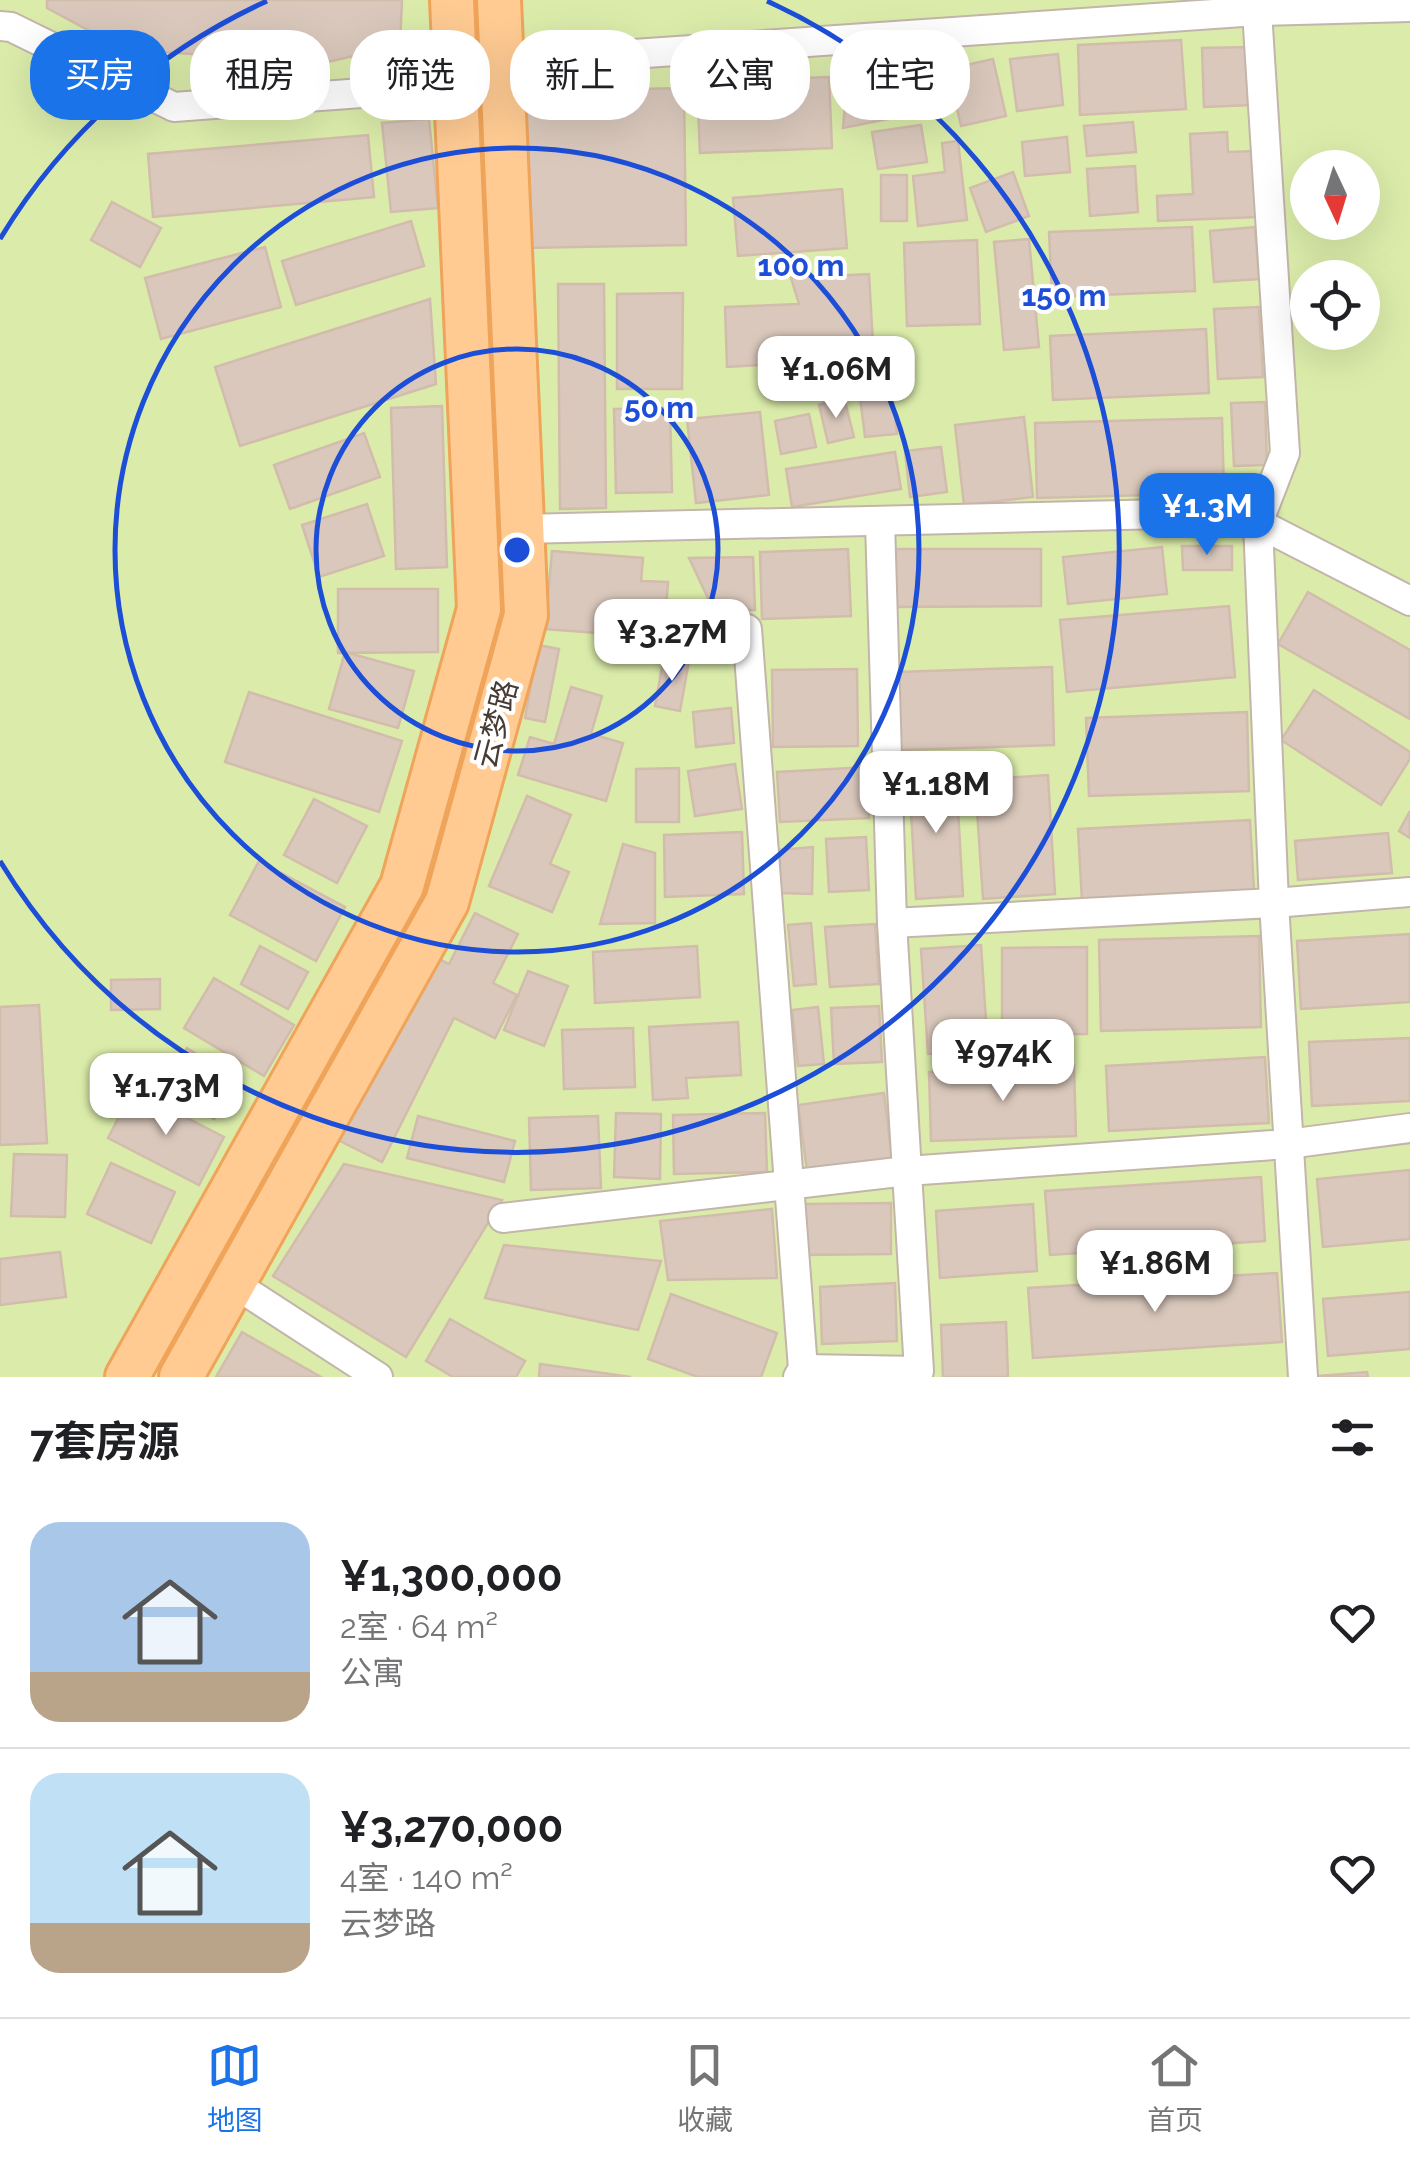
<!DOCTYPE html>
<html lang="zh">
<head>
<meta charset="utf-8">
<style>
  body { margin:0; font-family:Raleway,"Noto Sans SC",sans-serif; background:#f2f2f2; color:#202124; height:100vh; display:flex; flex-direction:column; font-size:38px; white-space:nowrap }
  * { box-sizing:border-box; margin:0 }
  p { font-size:32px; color:#757577 }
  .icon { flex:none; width:55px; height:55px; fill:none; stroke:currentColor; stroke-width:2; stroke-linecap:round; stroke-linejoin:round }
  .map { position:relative; height:1377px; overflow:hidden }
  .drawer { display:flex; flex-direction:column; background:#fff; flex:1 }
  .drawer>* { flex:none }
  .guide { position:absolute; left:30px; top:30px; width:1350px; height:90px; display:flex; gap:20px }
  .needle { width:65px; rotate:176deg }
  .controls { position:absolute; left:1290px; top:150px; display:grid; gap:20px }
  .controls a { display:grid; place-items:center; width:90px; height:90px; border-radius:50%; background:#fff; box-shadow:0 10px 40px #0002; font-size:50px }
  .price { position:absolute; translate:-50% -85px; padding:0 22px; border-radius:20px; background:#fff; color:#222; font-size:32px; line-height:65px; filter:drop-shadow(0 2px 5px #0008) }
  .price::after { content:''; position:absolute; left:50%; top:60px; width:30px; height:22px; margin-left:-15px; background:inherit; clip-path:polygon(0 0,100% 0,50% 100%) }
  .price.on { background:#1a73e8; color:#fff }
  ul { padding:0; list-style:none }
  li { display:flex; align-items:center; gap:30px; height:250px; padding:0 30px }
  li+li { border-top:2px solid #e0e0e0 }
  li span { display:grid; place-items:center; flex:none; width:280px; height:200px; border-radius:30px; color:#555 }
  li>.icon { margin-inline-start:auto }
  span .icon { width:120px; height:120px; fill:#fffc; stroke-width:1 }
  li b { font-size:42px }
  h2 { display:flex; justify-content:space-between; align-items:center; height:120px; padding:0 30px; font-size:42px }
  .chip { padding:0 35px; border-radius:40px; background:#fff; box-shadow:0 10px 40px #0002; font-size:35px; line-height:90px }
  .chip.on { background:#1a73e8; color:#fff }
  .tabs { display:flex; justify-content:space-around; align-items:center; height:140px; border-top:2px solid #e0e0e0; background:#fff; font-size:28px; color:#757577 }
  .tabs a { display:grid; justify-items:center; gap:5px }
  .tabs .on { color:#1a73e8 }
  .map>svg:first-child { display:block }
  .green { fill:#dbecaa; fill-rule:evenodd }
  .building { fill:#dac8bc; stroke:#d2bcac; stroke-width:2.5 }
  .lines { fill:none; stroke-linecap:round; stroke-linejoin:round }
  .street-casing { stroke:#c3b5aa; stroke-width:32 }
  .primary-casing { stroke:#efa459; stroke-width:48 }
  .street { stroke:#fff; stroke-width:28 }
  .primary { stroke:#ffcb93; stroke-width:42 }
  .ring { fill:none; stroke:#1d4ed8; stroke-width:5 }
  .labels { text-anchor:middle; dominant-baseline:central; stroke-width:8; stroke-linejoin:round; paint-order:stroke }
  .street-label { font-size:30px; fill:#473c34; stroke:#fff }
  .centre { fill:#1d4ed8; stroke:#fff; stroke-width:5 }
  .ring-label { font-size:30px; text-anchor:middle; font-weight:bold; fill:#1d4ed8; stroke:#fff; stroke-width:8; stroke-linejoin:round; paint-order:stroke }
</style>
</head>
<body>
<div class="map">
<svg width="1410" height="1377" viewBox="0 0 1410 1377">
  <rect width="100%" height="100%" fill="#f4ede5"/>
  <!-- green -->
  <path class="green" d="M0,0H1410V1377H0ZM1308,168H1362V222H1308ZM1308,278H1362V332H1308Z"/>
  <!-- building -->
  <g class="building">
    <polygon points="47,0 402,0 400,45 328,62 125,50 47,8"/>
    <polygon points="1181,40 1186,109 1080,115 1078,45"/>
    <polygon points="1250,47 1252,105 1204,107 1202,48"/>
    <polygon points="1058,54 1063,105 1017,111 1010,59"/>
    <polygon points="993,59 1006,116 961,126 948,69"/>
    <polygon points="638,71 638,89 684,88 686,245 524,248 521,72"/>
    <polygon points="941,72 945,106 907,111 903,77"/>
    <polygon points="889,73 898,117 843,128 847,81"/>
    <polygon points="829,77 832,148 700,153 697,82"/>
    <polygon points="429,119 438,208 391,212 382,123"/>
    <polygon points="1133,122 1136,152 1087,156 1084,126"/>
    <polygon points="921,125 927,162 878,169 872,132"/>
    <polygon points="1227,132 1228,152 1254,151 1257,217 1158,221 1157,196 1193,194 1190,134"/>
    <polygon points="368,135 374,197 153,217 148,154"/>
    <polygon points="1067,137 1070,172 1025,176 1022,142"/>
    <polygon points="958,141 967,220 918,226 913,176 945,172 942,143"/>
    <polygon points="1135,166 1138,212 1090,216 1087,169"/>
    <polygon points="1013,172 1029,216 986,232 970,188"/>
    <rect x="881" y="175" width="26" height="46"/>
    <polygon points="842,189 847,248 738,256 733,198"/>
    <polygon points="112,202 161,228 140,267 91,240"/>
    <polygon points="411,221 424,266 296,305 282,261"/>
    <polygon points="1192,227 1195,291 1052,297 1049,232"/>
    <polygon points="1255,227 1259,279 1214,282 1210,231"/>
    <polygon points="1029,239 1039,347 1004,350 994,242"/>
    <polygon points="977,240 980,324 907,326 904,243"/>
    <polygon points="265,247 281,307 161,339 145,278"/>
    <polygon points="869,274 873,344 805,347 805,362 727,367 725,307 799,304 791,278"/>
    <polygon points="558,284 604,284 606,508 560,509"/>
    <polygon points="683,293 682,389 617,389 617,294"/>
    <polygon points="430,299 436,384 240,446 215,367"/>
    <polygon points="1259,307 1263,377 1218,379 1214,309"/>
    <polygon points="1206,329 1209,393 1053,400 1050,336"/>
    <polygon points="889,369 897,434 865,437 857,373"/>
    <polygon points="844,398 854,437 828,443 819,405"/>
    <polygon points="1265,402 1267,465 1234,466 1231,403"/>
    <polygon points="442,406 447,567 396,569 391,408"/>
    <polygon points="670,408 672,492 616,493 614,409"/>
    <polygon points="760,412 769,495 696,503 687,419"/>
    <polygon points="809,414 816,447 781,454 775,421"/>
    <polygon points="1024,417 1033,497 964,505 955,425"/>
    <polygon points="1222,418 1224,493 1037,498 1035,423"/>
    <polygon points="364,433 380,477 290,509 274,465"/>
    <polygon points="941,447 947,492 910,497 905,451"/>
    <polygon points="895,452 901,489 792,507 786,469"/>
    <polygon points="367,504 384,556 319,577 302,525"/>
    <polygon points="1182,546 1232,546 1232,570 1183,570"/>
    <polygon points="1162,547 1167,594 1068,604 1063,557"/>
    <polygon points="848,549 851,616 762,619 760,552"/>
    <polygon points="894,549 1041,549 1041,606 894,607"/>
    <polygon points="552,551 643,558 641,581 668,582 664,638 545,629"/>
    <polygon points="753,557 755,610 714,611 689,558"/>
    <polygon points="338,589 438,589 438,652 338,653"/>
    <polygon points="1308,592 1410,650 1410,719 1278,644"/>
    <polygon points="1229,606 1235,677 1067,692 1060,620"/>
    <polygon points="538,645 559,649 545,722 525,718"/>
    <polygon points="345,652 414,671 398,728 329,709"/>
    <polygon points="664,656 689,661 680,711 655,706"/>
    <polygon points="1052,667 1054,745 901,750 898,672"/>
    <polygon points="857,669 858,746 773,747 772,670"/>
    <polygon points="571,687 602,696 591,734 623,743 606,801 518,775 530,737 554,744"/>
    <polygon points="1314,690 1410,752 1410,759 1381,805 1281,740"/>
    <polygon points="249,692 402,741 379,812 225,762"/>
    <polygon points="731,708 734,743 696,747 693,712"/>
    <polygon points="1247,712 1249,791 1089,796 1086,718"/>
    <polygon points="735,764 742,809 695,816 688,771"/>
    <polygon points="867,767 869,818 780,822 777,772"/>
    <polygon points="679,768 679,822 636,822 636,769"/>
    <polygon points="956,774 963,896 916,899 909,776"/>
    <polygon points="1048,775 1055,894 983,899 975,780"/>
    <polygon points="527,796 571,815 550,864 569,872 552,912 489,886"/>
    <polygon points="314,799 367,826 337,883 284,855"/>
    <polygon points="1410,811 1410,838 1399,831"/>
    <polygon points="1250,820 1254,891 1082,901 1078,829"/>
    <polygon points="742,832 744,894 665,897 664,835"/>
    <polygon points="1388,833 1392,873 1298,880 1295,841"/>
    <polygon points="866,837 869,890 829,892 826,839"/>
    <polygon points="623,844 655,853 655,923 600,924"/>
    <polygon points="813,847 812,894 780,893 780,850"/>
    <polygon points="259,861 345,907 316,961 230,915"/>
    <polygon points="475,913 518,934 493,983 517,995 495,1038 454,1018 382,1162 338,1140 432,955 449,964"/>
    <polygon points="811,923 816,984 794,986 788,925"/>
    <polygon points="875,924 879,984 830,987 825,927"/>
    <polygon points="1410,934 1410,1002 1301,1009 1297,941"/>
    <polygon points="1259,936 1261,1027 1101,1031 1099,940"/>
    <polygon points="981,945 988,1050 928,1054 921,949"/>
    <polygon points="260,946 308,972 288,1009 241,984"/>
    <polygon points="697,946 700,997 595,1003 593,952"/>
    <polygon points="1087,947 1087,1034 1002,1035 1002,948"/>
    <polygon points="528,971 568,986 544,1046 504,1030"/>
    <polygon points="214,978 294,1025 264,1076 184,1028"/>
    <polygon points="160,979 160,1009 111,1010 111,980"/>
    <polygon points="39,1005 47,1143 0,1145 0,1007"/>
    <polygon points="879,1006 882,1062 834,1064 831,1008"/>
    <polygon points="818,1007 824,1064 798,1066 792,1010"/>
    <polygon points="738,1022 741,1075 686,1078 688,1098 653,1100 649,1027"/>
    <polygon points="633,1028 635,1087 564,1089 562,1030"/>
    <polygon points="1410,1038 1410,1101 1312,1106 1309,1042"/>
    <polygon points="187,1048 239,1081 214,1119 162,1086"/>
    <polygon points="1265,1057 1269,1123 1109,1131 1106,1066"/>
    <polygon points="1074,1066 1076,1136 931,1141 929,1072"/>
    <polygon points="133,1090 224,1137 199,1185 108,1138"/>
    <polygon points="884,1093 892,1158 807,1170 798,1105"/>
    <polygon points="616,1113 661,1114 660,1179 614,1177"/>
    <polygon points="765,1113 767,1172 674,1174 673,1115"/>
    <polygon points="418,1116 515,1141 504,1182 407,1158"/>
    <polygon points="598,1116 601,1188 531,1190 529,1118"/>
    <polygon points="14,1154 67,1155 65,1217 11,1216"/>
    <polygon points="111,1163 175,1192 151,1243 87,1214"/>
    <polygon points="344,1164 502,1200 406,1357 273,1276"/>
    <polygon points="1410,1170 1410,1239 1323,1247 1317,1179"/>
    <polygon points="1261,1177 1265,1241 1050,1255 1045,1191"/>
    <polygon points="891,1203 891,1254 805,1255 805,1204"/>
    <polygon points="1033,1204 1037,1271 940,1278 936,1211"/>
    <polygon points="772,1209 777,1278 668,1280 660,1221"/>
    <polygon points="504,1245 661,1261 638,1330 485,1298"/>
    <polygon points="60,1252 66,1297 0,1305 0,1259"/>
    <polygon points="1277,1273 1282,1342 1033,1358 1028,1288"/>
    <polygon points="895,1283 897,1341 822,1344 820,1287"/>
    <polygon points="1410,1292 1410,1349 1328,1356 1323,1299"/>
    <polygon points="671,1294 777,1333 761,1377 698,1377 648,1359"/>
    <polygon points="450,1319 525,1361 516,1377 453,1377 426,1361"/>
    <polygon points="1006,1322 1008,1377 943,1377 941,1325"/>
    <polygon points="242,1332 321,1377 216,1377"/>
    <polygon points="540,1364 631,1377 539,1377"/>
    <polygon points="1367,1372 1368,1377 1319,1377 1319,1376"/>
  </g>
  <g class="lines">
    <defs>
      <g id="street">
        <polyline points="1257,11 1285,453 1258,523 1274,903 1303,1377"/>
        <polyline points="0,26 11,27 174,107 456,86"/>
        <polyline points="502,63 1257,11 1410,7"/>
        <polyline points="522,529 1166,514 1258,523 1410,601"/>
        <polyline points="747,629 803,1369"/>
        <polyline points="892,923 1274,903 1410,892"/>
        <polyline points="503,1218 907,1171 1288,1144 1410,1128"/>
        <polyline points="233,1283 378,1377"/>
        <polyline points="798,1377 803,1369 919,1371 892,923 880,522"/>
      </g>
      <g id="primary">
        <polyline points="127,1377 402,886 479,609 452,0"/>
        <polyline points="181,1377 447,902 526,615 499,0"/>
      </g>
    </defs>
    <!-- street casing -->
    <use href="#street" class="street-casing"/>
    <!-- primary casing -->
    <use href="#primary" class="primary-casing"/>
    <!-- street -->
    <use href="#street" class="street"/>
    <!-- primary -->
    <use href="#primary" class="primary"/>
  </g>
  <!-- distance rings -->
  <g class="ring">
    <circle cx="517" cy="550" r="201"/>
    <circle cx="517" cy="550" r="402"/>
    <path d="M0 239A603 603 0 0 1 267 1M767 1A603 603 0 1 1 0 861"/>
  </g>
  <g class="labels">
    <!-- street labels -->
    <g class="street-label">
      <text transform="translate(496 724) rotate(-75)">云梦路</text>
    </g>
  </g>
  <circle cx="517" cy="550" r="15" class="centre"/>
  <g class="ring-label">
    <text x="801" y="276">100 m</text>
    <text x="1064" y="306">150 m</text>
    <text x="659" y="418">50 m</text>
  </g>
</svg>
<div class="controls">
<a><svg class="needle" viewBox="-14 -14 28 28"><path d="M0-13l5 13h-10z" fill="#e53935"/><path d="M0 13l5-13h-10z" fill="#757577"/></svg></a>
<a><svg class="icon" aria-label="locate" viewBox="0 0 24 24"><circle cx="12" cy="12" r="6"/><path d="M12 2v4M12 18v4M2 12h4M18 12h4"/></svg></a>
</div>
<b class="price" style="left:836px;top:421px">¥1.06M</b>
<b class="price on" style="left:1207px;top:558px">¥1.3M</b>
<b class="price" style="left:672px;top:684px">¥3.27M</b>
<b class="price" style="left:936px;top:836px">¥1.18M</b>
<b class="price" style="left:1003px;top:1104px">¥974K</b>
<b class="price" style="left:166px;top:1138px">¥1.73M</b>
<b class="price" style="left:1155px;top:1315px">¥1.86M</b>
<div class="guide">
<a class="chip on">买房</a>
<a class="chip">租房</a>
<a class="chip">筛选</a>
<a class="chip">新上</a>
<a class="chip">公寓</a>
<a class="chip">住宅</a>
</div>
</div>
<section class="drawer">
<h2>7套房源<svg class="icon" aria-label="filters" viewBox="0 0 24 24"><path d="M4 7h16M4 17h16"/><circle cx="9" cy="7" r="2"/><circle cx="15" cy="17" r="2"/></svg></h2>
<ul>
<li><span style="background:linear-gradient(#a9c7e8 75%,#b9a48a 0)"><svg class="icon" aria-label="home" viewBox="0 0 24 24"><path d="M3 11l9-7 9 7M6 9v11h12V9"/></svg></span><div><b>¥1,300,000</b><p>2室 · 64 m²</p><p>公寓</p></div><svg class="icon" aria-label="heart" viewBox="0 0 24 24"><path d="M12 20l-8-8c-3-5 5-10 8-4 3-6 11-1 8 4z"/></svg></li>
<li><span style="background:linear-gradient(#bfe0f5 75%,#b9a48a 0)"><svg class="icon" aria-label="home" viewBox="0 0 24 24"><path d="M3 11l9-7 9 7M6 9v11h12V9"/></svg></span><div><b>¥3,270,000</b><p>4室 · 140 m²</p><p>云梦路</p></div><svg class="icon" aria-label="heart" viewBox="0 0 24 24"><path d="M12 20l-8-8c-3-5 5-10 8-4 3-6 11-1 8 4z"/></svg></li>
</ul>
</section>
<nav class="tabs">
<a class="on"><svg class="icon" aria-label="map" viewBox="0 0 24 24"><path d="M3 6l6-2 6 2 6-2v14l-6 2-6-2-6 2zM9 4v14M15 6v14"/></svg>地图</a>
<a><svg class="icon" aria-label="saved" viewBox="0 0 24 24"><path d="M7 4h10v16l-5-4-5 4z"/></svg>收藏</a>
<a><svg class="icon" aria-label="home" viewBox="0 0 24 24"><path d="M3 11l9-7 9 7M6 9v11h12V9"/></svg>首页</a>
</nav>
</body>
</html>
